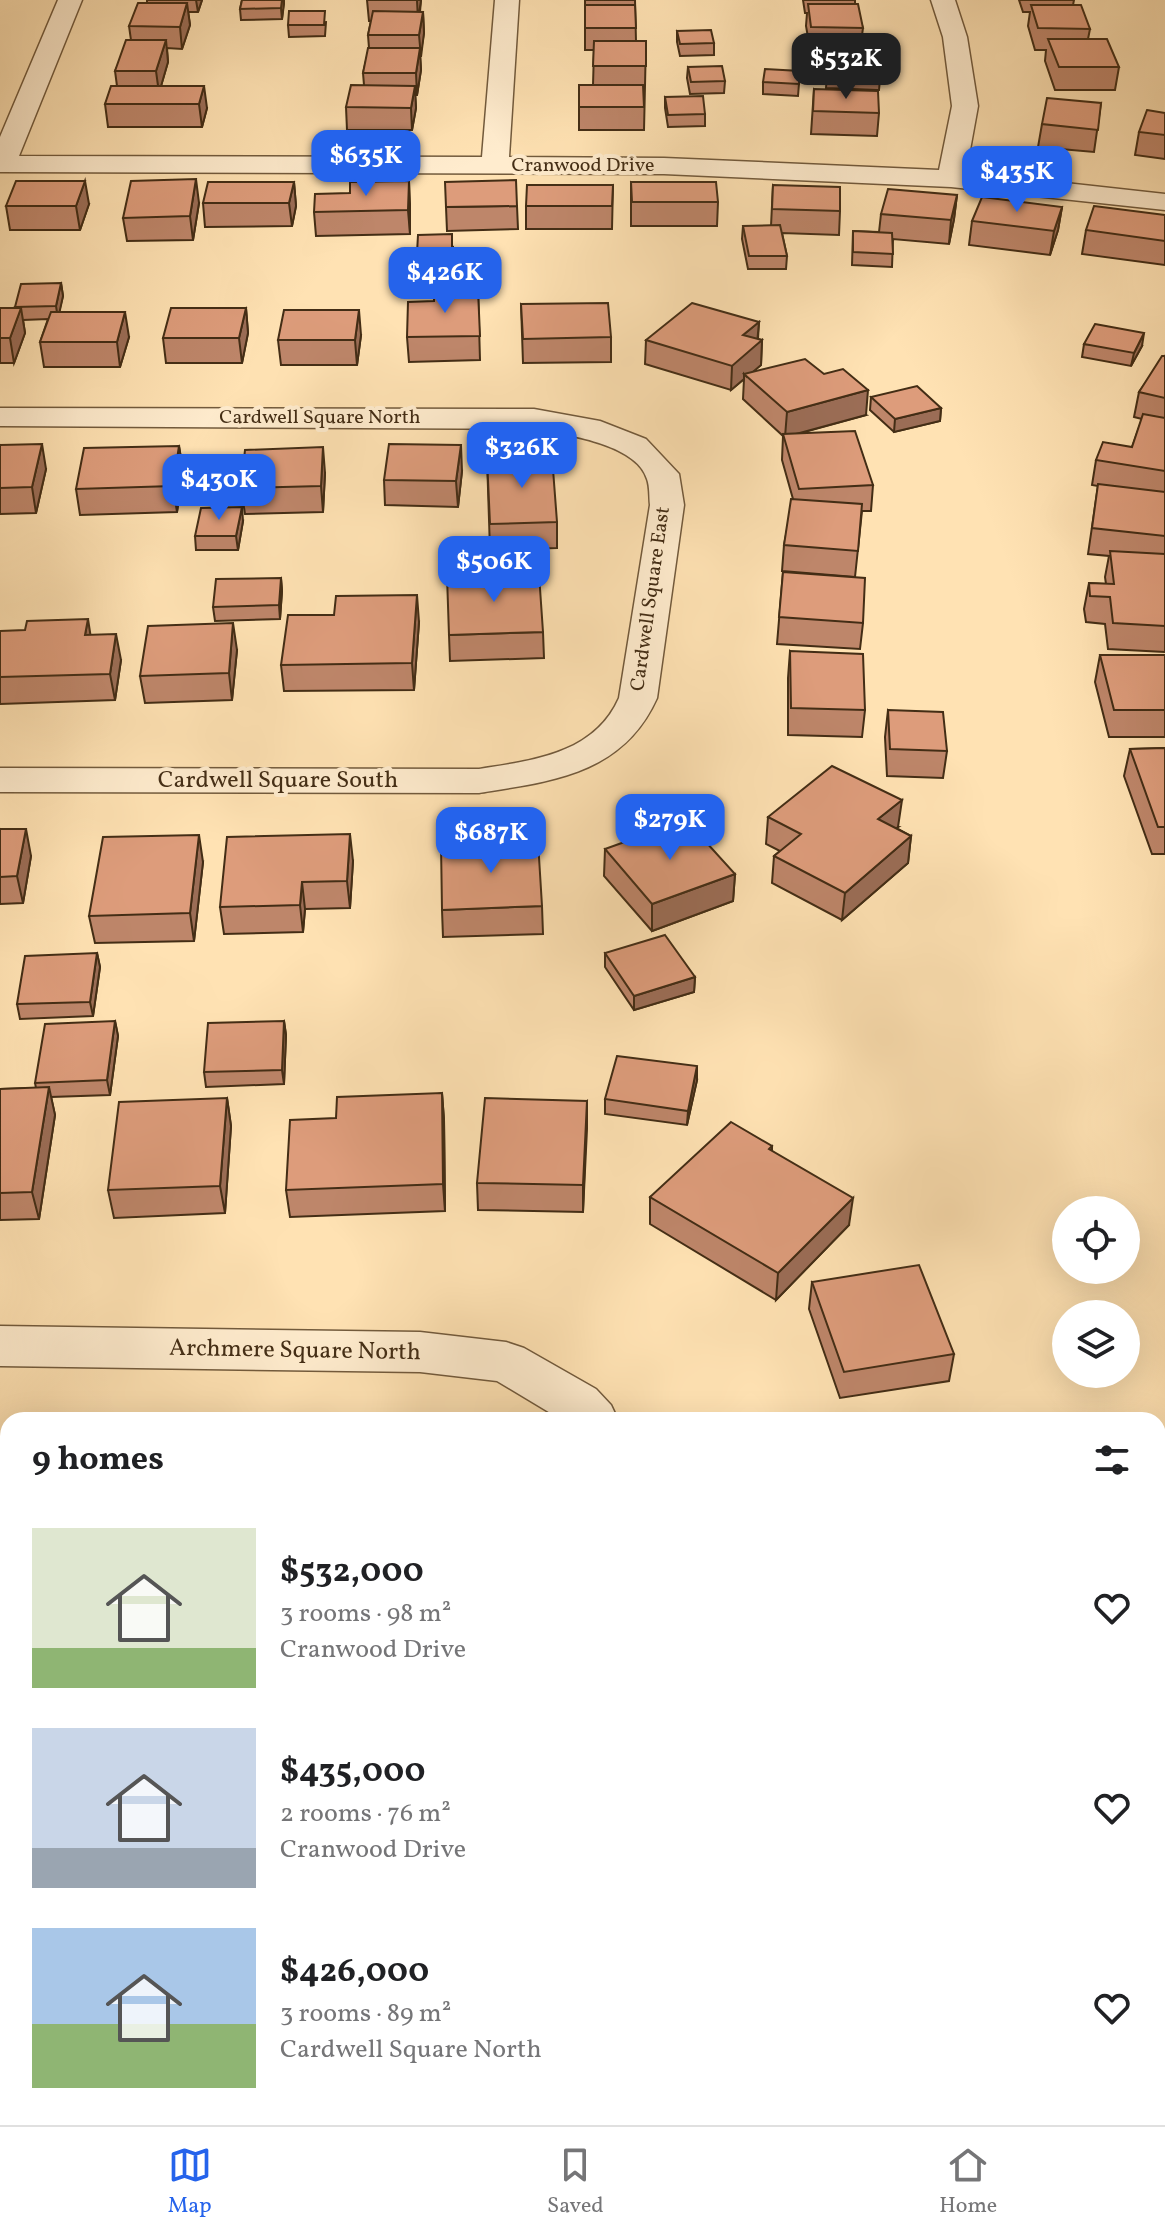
<!DOCTYPE html>
<html lang="en">
<head>
<meta charset="utf-8">
<style>
  body { margin:0; font-family:Vollkorn,serif; background:#f2f2f2; color:#202124; height:100vh; display:flex; flex-direction:column; font-size:30px; white-space:nowrap }
  * { box-sizing:border-box; margin:0 }
  p { font-size:26px; color:#757577 }
  .icon { flex:none; width:44px; height:44px; fill:none; stroke:currentColor; stroke-width:2; stroke-linecap:round; stroke-linejoin:round }
  .map { position:relative; flex:1; overflow:hidden }
  .side { position:absolute; left:0px; top:1412px; width:1166px; height:714px; display:flex; flex-direction:column; background:#fff; border-radius:24px 24px 0 0; box-shadow:0 8px 32px #0002 }
  .side>* { flex:none }
  .buttons { position:absolute; left:1052px; top:1196px; display:grid; gap:16px }
  .buttons a { display:grid; place-items:center; width:88px; height:88px; border-radius:50%; background:#fff; box-shadow:0 8px 32px #0002; font-size:40px }
  .price { position:absolute; translate:-50% -68px; padding:0 18px; border-radius:16px; background:#2563eb; color:#fff; font-size:26px; line-height:52px; filter:drop-shadow(0 2px 4px #0008) }
  .price::after { content:''; position:absolute; left:50%; top:48px; width:24px; height:18px; margin-left:-12px; background:inherit; clip-path:polygon(0 0,100% 0,50% 100%) }
  .price.selected { background:#222; color:#fff }
  ul { padding:0; list-style:none }
  li { display:flex; align-items:center; gap:24px; height:200px; padding:0 32px }
  li span { display:grid; place-items:center; flex:none; width:224px; height:160px; border-radius:0px; color:#555 }
  li>.icon { margin-inline-start:auto }
  span .icon { width:96px; height:96px; fill:#fffc; stroke-width:1 }
  li b { font-size:34px }
  h2 { display:flex; justify-content:space-between; align-items:center; height:96px; padding:0 32px; font-size:34px }
  .tabs { display:flex; justify-content:space-around; align-items:center; height:112px; border-top:2px solid #e0e0e0; background:#fff; font-size:22px; color:#757577 }
  .tabs a { display:grid; justify-items:center; gap:4px }
  .tabs .selected { color:#2563eb }
  .map>svg:first-child { display:block }
  .lines { fill:none; stroke-linecap:round; stroke-linejoin:round }
  .minor-casing { stroke:#725a3c; stroke-width:3 }
  .minor { fill:#ffecce; fill-rule:evenodd }
  .wall { fill:#be866a; stroke:#432d15; stroke-width:2 }
  .shaded-wall { fill:#9b6d56; stroke:#432d15; stroke-width:2 }
  .building { fill:#dd9c7b; stroke:#432d15; stroke-width:2 }
  .labels { text-anchor:middle; dominant-baseline:central; stroke-width:8; stroke-linejoin:round; paint-order:stroke }
  .far-street-label { font-size:20px; fill:#432d15; stroke:#ffecce }
  .street-label { font-size:24px; fill:#432d15; stroke:#ffecce }
</style>
</head>
<body>
<div class="map">
<svg width="1165" height="2125" viewBox="0 0 1165 2125">
  <rect width="100%" height="100%" fill="#ffe2b3"/>
  <filter id="stains"><feTurbulence type="fractalNoise" baseFrequency=".0025" numOctaves="4"/><feColorMatrix values="0 0 0 0 .2 0 0 0 0 .09 0 0 0 0 .02 0 0 0 .5 -.17"/></filter>
  <radialGradient id="worn" r=".72"><stop offset=".6" stop-color="#630" stop-opacity="0"/><stop offset="1" stop-color="#630" stop-opacity=".3"/></radialGradient>
  <g class="lines">
    <defs>
      <g id="minor">
        <polygon points="58,0 82,0 19,156 482,157 495,0 519,0 509,157 664,158 939,170 952,106 943,37 931,0 955,0 967,37 978,106 966,172 1165,194 1165,210 951,187 664,174 0,172 0,137"/>
        <path d="M0,408L534,409L600,421L646,439L679,474L684,505L657,698C623,774 553,781 479,793L0,792V768L479,769C534,760 594,754 619,698L650,505C649,497 650,487 647,479C637,444 565,434 534,429L0,426Z"/>
        <polygon points="0,1326 420,1332 506,1342 524,1348 596,1389 611,1405 618,1420 562,1420 497,1381 420,1372 0,1366"/>
        <polygon points="627,2118 691,2118 690,2125 626,2125"/>
      </g>
    </defs>
    <!-- minor casing -->
    <use href="#minor" class="minor-casing"/>
    <!-- minor -->
    <use href="#minor" class="minor"/>
  </g>
  <!-- wall -->
  <g class="wall">
    <polygon points="147,0 202,0 198,12 188,12 190,25 182,49 167,48 168,62 161,86 207,108 202,127 108,127 105,104 117,86 115,71 131,40 129,26 147,3"/>
    <polygon points="242,0 284,0 282,19 241,20 240,9"/>
    <polygon points="367,0 421,0 420,12 423,12 424,33 420,57 421,70 417,95 415,95 416,108 412,130 347,130 346,107 364,85 363,73 369,48 368,35 371,21 369,21"/>
    <polygon points="585,0 635,0 636,41 646,41 644,130 579,130 579,85 593,85 594,50 585,50"/>
    <polygon points="803,0 855,0 855,4 863,28 861,42 881,68 879,90 826,88 829,49 810,49 806,26 807,13 805,13"/>
    <polygon points="1019,0 1074,0 1073,5 1090,29 1088,39 1119,67 1115,90 1055,90 1045,61 1046,50 1035,50 1028,26 1030,12 1023,12"/>
    <polygon points="326,22 325,36 289,37 288,25"/>
    <polygon points="677,31 714,43 714,55 680,56 677,42"/>
    <polygon points="688,67 725,81 724,93 690,94 687,78"/>
    <polygon points="800,71 798,96 763,94 763,82"/>
    <polygon points="814,89 879,113 877,136 811,134"/>
    <polygon points="665,97 705,114 705,126 668,127 665,108"/>
    <polygon points="1101,103 1094,152 1038,147 1042,124"/>
    <polygon points="1165,113 1165,159 1135,155 1139,132"/>
    <polygon points="409,181 410,234 316,236 314,212 350,193"/>
    <polygon points="294,182 296,206 292,226 205,227 203,203"/>
    <polygon points="631,182 718,202 717,226 631,226"/>
    <polygon points="613,185 612,229 526,229 526,206"/>
    <polygon points="773,185 840,211 839,235 782,233 787,256 786,269 748,269 742,239 743,226 771,226"/>
    <polygon points="957,195 954,219 949,244 893,239 892,267 852,265 853,231 879,232 881,214"/>
    <polygon points="199,203 193,240 127,241 123,218"/>
    <polygon points="89,204 80,230 10,230 6,206"/>
    <polygon points="517,206 518,229 447,231 446,207"/>
    <polygon points="1062,207 1058,230 1050,255 969,245 972,221"/>
    <polygon points="1165,215 1165,265 1082,254 1086,230"/>
    <polygon points="453,247 452,265 417,265 417,253"/>
    <polygon points="61,283 63,296 59,312 129,337 120,367 44,367 40,342 48,319 23,320 25,333 14,363 0,363 0,308 16,308 15,307"/>
    <polygon points="478,290 480,360 409,362 407,337 434,301"/>
    <polygon points="521,304 611,337 611,362 523,363"/>
    <polygon points="246,308 248,333 242,363 166,363 163,338"/>
    <polygon points="759,322 758,339 762,340 761,365 752,372 866,415 797,434 873,485 871,511 862,511 855,577 782,571 784,545 793,499 782,460 783,436 743,399 744,379 731,390 645,364 646,340"/>
    <polygon points="361,335 357,365 281,365 278,340"/>
    <polygon points="1084,344 1142,346 1131,366 1082,357"/>
    <polygon points="1165,356 1165,652 1108,649 1105,624 1086,622 1084,609 1089,583 1106,584 1105,577 1109,556 1088,554 1098,486 1092,485 1096,460 1132,447 1142,419 1134,417 1139,392"/>
    <polygon points="871,397 941,408 940,421 894,432 870,410"/>
    <polygon points="0,445 46,469 36,513 0,514"/>
    <polygon points="179,446 183,471 177,512 80,515 76,489"/>
    <polygon points="487,458 557,522 557,548 490,550"/>
    <polygon points="462,471 458,507 385,505 384,480"/>
    <polygon points="325,473 323,512 245,514 241,488"/>
    <polygon points="243,521 238,550 196,550 195,536"/>
    <polygon points="783,572 863,623 860,649 777,644"/>
    <polygon points="281,578 282,591 280,619 215,621 213,607"/>
    <polygon points="419,622 414,690 284,691 281,665"/>
    <polygon points="0,631 121,660 115,700 0,704"/>
    <polygon points="543,632 544,658 450,661 449,635"/>
    <polygon points="237,650 232,700 145,703 140,676"/>
    <polygon points="790,651 865,710 862,737 788,735 788,678"/>
    <polygon points="1100,655 1165,655 1165,737 1109,737 1095,682"/>
    <polygon points="888,710 947,751 943,778 887,776 885,737"/>
    <polygon points="1165,748 1165,854 1152,854 1124,776 1130,749"/>
    <polygon points="768,817 898,827 896,828 911,836 908,863 842,920 772,883 774,856 780,851 766,844"/>
    <polygon points="0,829 31,856 23,903 0,904"/>
    <polygon points="605,849 735,874 733,901 652,931 604,876"/>
    <polygon points="353,861 350,908 305,909 303,932 224,934 220,907"/>
    <polygon points="203,862 194,941 95,943 89,916"/>
    <polygon points="542,906 543,934 443,937 442,910"/>
    <polygon points="97,953 100,967 93,1016 20,1019 17,1004"/>
    <polygon points="605,953 695,977 694,992 634,1010 605,967"/>
    <polygon points="115,1021 118,1036 110,1095 51,1097 55,1115 39,1219 0,1220 0,1089 36,1088 35,1083"/>
    <polygon points="284,1021 286,1035 284,1084 206,1087 204,1072"/>
    <polygon points="697,1080 687,1125 605,1114 605,1099"/>
    <polygon points="442,1093 444,1120 445,1211 290,1217 286,1190 336,1118"/>
    <polygon points="227,1098 231,1126 225,1213 114,1218 108,1190"/>
    <polygon points="587,1101 583,1212 478,1210 477,1183"/>
    <polygon points="772,1146 772,1151 849,1225 776,1300 650,1224 650,1197"/>
    <polygon points="812,1282 954,1354 949,1381 840,1398 809,1309"/>
    <polygon points="8,1461 8,1585 0,1586 0,1462"/>
    <rect x="940" y="2118" width="131" height="7"/>
  </g>
  <!-- shaded-wall -->
  <g class="shaded-wall">
    <polygon points="196,0 202,0 198,12"/>
    <polygon points="282,0 284,0 284,4 282,19 281,8"/>
    <polygon points="417,0 421,0 418,21"/>
    <polygon points="187,3 190,25 182,49 180,27"/>
    <polygon points="423,12 424,33 421,57 419,35"/>
    <polygon points="166,40 168,62 159,93 156,71"/>
    <polygon points="420,48 421,70 417,95 416,73"/>
    <polygon points="204,86 207,108 202,127 199,104"/>
    <polygon points="415,86 416,108 412,130 411,108"/>
    <polygon points="196,179 199,203 193,240 190,216"/>
    <polygon points="85,181 89,204 80,230 76,206"/>
    <polygon points="409,181 410,204 410,234 408,210"/>
    <polygon points="294,182 296,206 292,226 289,203"/>
    <polygon points="957,195 954,219 949,244 951,220"/>
    <polygon points="1062,207 1058,230 1050,255 1054,231"/>
    <polygon points="61,283 63,296 58,319 56,306"/>
    <polygon points="21,308 25,333 14,363 10,338"/>
    <polygon points="246,308 248,333 242,363 239,338"/>
    <polygon points="359,310 361,335 357,365 355,340"/>
    <polygon points="125,312 129,337 120,367 117,342"/>
    <polygon points="759,322 757,344 762,340 761,365 747,377 744,374 744,379 731,390 732,366 743,335"/>
    <polygon points="1144,333 1142,346 1131,366 1134,353"/>
    <polygon points="868,390 866,415 785,437 787,412"/>
    <polygon points="941,408 940,421 894,432 895,419"/>
    <polygon points="42,444 46,469 36,513 32,487"/>
    <polygon points="461,445 462,471 458,507 456,481"/>
    <polygon points="179,446 183,471 177,512 173,486"/>
    <polygon points="323,447 325,473 323,512 321,486"/>
    <polygon points="242,507 243,521 238,550 236,536"/>
    <polygon points="281,578 282,591 280,619 279,605"/>
    <polygon points="417,595 419,622 414,690 412,663"/>
    <polygon points="88,619 92,645 85,635"/>
    <polygon points="233,623 237,650 232,700 229,673"/>
    <polygon points="116,634 121,660 115,700 110,674"/>
    <polygon points="902,800 898,827 875,846 878,819"/>
    <polygon points="26,829 31,856 23,903 17,876"/>
    <polygon points="350,834 353,861 350,908 347,881"/>
    <polygon points="199,835 203,862 194,941 190,913"/>
    <polygon points="911,836 908,863 842,920 845,893"/>
    <polygon points="735,874 733,901 652,931 652,904"/>
    <polygon points="302,882 305,909 303,932 300,905"/>
    <polygon points="97,953 100,967 93,1016 90,1002"/>
    <polygon points="695,977 694,992 634,1010 634,996"/>
    <polygon points="115,1021 118,1036 110,1095 107,1080"/>
    <polygon points="284,1021 286,1035 284,1084 282,1070"/>
    <polygon points="697,1066 697,1080 687,1125 688,1111"/>
    <polygon points="49,1087 55,1115 39,1219 32,1192"/>
    <polygon points="442,1093 444,1120 445,1211 443,1184"/>
    <polygon points="227,1098 231,1126 225,1213 220,1186"/>
    <polygon points="587,1101 587,1129 583,1212 583,1185"/>
    <polygon points="853,1198 849,1225 776,1300 778,1273"/>
    <polygon points="0,1951 8,1969 0,2020"/>
  </g>
  <!-- building -->
  <g class="building">
    <polygon points="242,0 282,0 281,8 240,9"/>
    <polygon points="138,3 187,3 180,27 129,26"/>
    <polygon points="808,4 858,4 863,28 811,27"/>
    <polygon points="585,5 635,5 636,28 585,28"/>
    <polygon points="1031,5 1081,5 1090,29 1038,28"/>
    <polygon points="289,11 325,11 324,25 288,25"/>
    <polygon points="373,11 423,12 419,35 368,35"/>
    <polygon points="711,30 714,43 680,44 677,31"/>
    <polygon points="1048,39 1107,39 1119,67 1059,67"/>
    <polygon points="126,40 166,40 156,71 115,71"/>
    <polygon points="594,41 646,41 646,66 593,66"/>
    <polygon points="829,41 881,43 881,68 828,65"/>
    <polygon points="368,48 420,48 416,73 363,73"/>
    <polygon points="722,66 725,81 691,82 688,67"/>
    <polygon points="765,69 800,71 799,84 763,82"/>
    <polygon points="351,85 415,86 411,108 346,107"/>
    <polygon points="579,85 643,85 644,107 579,107"/>
    <polygon points="111,86 204,86 199,104 105,104"/>
    <polygon points="814,89 878,91 879,113 813,111"/>
    <polygon points="703,96 705,114 668,115 665,97"/>
    <polygon points="1047,98 1101,103 1098,130 1042,124"/>
    <polygon points="1147,110 1165,113 1165,135 1139,132"/>
    <polygon points="196,179 190,216 123,218 131,181"/>
    <polygon points="516,180 517,206 446,207 445,182"/>
    <polygon points="16,181 85,181 76,206 6,206"/>
    <polygon points="409,181 408,210 314,212 315,194 350,193 350,182"/>
    <polygon points="208,182 294,182 289,203 203,203"/>
    <polygon points="631,182 716,182 718,202 632,202"/>
    <polygon points="527,185 613,185 612,206 526,206"/>
    <polygon points="773,185 840,187 840,211 772,209"/>
    <polygon points="888,189 957,195 951,220 881,214"/>
    <polygon points="982,197 1062,207 1054,231 972,221"/>
    <polygon points="1094,206 1165,215 1165,241 1086,230"/>
    <polygon points="780,225 787,256 749,256 743,226"/>
    <polygon points="853,231 892,233 893,254 853,252"/>
    <polygon points="452,234 452,253 417,253 418,235"/>
    <polygon points="61,283 56,306 15,307 21,284"/>
    <polygon points="478,290 480,336 407,337 408,302 434,301 434,291"/>
    <polygon points="608,303 611,337 523,339 521,304"/>
    <polygon points="692,303 759,322 743,335 762,340 732,366 646,340"/>
    <polygon points="0,308 21,308 10,338 0,338"/>
    <polygon points="171,308 246,308 239,338 163,338"/>
    <polygon points="284,310 359,310 355,340 278,340"/>
    <polygon points="51,312 125,312 117,342 40,342"/>
    <polygon points="1095,324 1144,333 1134,353 1084,344"/>
    <polygon points="1162,356 1165,356 1165,398 1139,392"/>
    <polygon points="805,359 824,374 843,369 868,390 787,412 744,374"/>
    <polygon points="917,386 941,408 895,419 871,397"/>
    <polygon points="1143,414 1165,418 1165,471 1096,460 1103,442 1132,447"/>
    <polygon points="855,431 873,485 799,489 783,434"/>
    <polygon points="42,444 32,487 0,488 0,445"/>
    <polygon points="389,444 461,445 456,481 384,480"/>
    <polygon points="179,446 173,486 76,489 84,448"/>
    <polygon points="323,447 321,486 241,488 245,450"/>
    <polygon points="552,456 557,522 490,524 487,458"/>
    <polygon points="1098,484 1165,492 1165,536 1092,528"/>
    <polygon points="791,499 862,504 858,551 784,545"/>
    <polygon points="242,507 236,536 195,536 201,508"/>
    <polygon points="1110,551 1165,554 1165,626 1113,623 1110,597 1090,596 1089,583 1114,584"/>
    <polygon points="783,572 865,578 863,623 779,617"/>
    <polygon points="539,574 543,632 449,635 447,576"/>
    <polygon points="281,578 279,605 213,607 216,579"/>
    <polygon points="417,595 412,663 281,665 288,615 334,615 336,596"/>
    <polygon points="88,619 85,635 116,634 110,674 0,677 0,631 25,630 27,621"/>
    <polygon points="233,623 229,673 140,676 148,626"/>
    <polygon points="790,651 863,654 865,710 791,708"/>
    <polygon points="1100,655 1165,655 1165,710 1114,710"/>
    <polygon points="888,710 943,712 947,751 890,749"/>
    <polygon points="1165,748 1165,827 1158,827 1130,749"/>
    <polygon points="832,766 902,800 878,819 911,836 845,893 774,856 801,834 768,817"/>
    <polygon points="686,820 735,874 652,904 605,849"/>
    <polygon points="0,829 26,829 17,876 0,877"/>
    <polygon points="350,834 347,881 302,882 300,905 220,907 227,837"/>
    <polygon points="199,835 190,913 89,916 103,837"/>
    <polygon points="538,841 542,906 442,910 441,844"/>
    <polygon points="665,935 695,977 634,996 605,953"/>
    <polygon points="97,953 90,1002 17,1004 25,956"/>
    <polygon points="115,1021 107,1080 35,1083 45,1024"/>
    <polygon points="284,1021 282,1070 204,1072 208,1023"/>
    <polygon points="617,1056 697,1066 688,1111 605,1099"/>
    <polygon points="49,1087 32,1192 0,1193 0,1089"/>
    <polygon points="442,1093 443,1184 286,1190 290,1120 336,1118 337,1097"/>
    <polygon points="227,1098 220,1186 108,1190 119,1102"/>
    <polygon points="485,1098 587,1101 583,1185 477,1183"/>
    <polygon points="731,1122 772,1146 769,1149 853,1198 778,1273 650,1197"/>
    <polygon points="919,1265 954,1354 844,1372 812,1282"/>
    <polygon points="8,1461 8,1559 0,1559 0,1462"/>
    <rect x="946" y="2118" width="125" height="7"/>
  </g>
  <g class="labels">
    <!-- far-street labels -->
    <g class="far-street-label">
      <text x="583" y="166">Cranwood Drive</text>
      <text x="320" y="418">Cardwell Square North</text>
      <text transform="translate(651 599) rotate(-82)">Cardwell Square East</text>
    </g>
    <!-- street labels -->
    <g class="street-label">
      <text x="278" y="781">Cardwell Square South</text>
      <text transform="translate(295 1351) rotate(1)">Archmere Square North</text>
    </g>
  </g>
  <rect width="100%" height="100%" filter="url(#stains)"/>
  <rect width="100%" height="100%" fill="url(#worn)"/>
</svg>
<div class="buttons">
<a><svg class="icon" aria-label="locate" viewBox="0 0 24 24"><circle cx="12" cy="12" r="6"/><path d="M12 2v4M12 18v4M2 12h4M18 12h4"/></svg></a>
<a><svg class="icon" aria-label="layers" viewBox="0 0 24 24"><path d="M12 4l9 5-9 5-9-5zM3 14l9 5 9-5"/></svg></a>
</div>
<b class="price selected" style="left:846px;top:101px">$532K</b>
<b class="price" style="left:366px;top:198px">$635K</b>
<b class="price" style="left:1017px;top:214px">$435K</b>
<b class="price" style="left:445px;top:315px">$426K</b>
<b class="price" style="left:522px;top:490px">$326K</b>
<b class="price" style="left:219px;top:522px">$430K</b>
<b class="price" style="left:494px;top:604px">$506K</b>
<b class="price" style="left:670px;top:862px">$279K</b>
<b class="price" style="left:491px;top:875px">$687K</b>
<section class="side">
<h2>9 homes<svg class="icon" aria-label="filters" viewBox="0 0 24 24"><path d="M4 7h16M4 17h16"/><circle cx="9" cy="7" r="2"/><circle cx="15" cy="17" r="2"/></svg></h2>
<ul>
<li><span style="background:linear-gradient(#dfe7d0 75%,#8fb573 0)"><svg class="icon" aria-label="home" viewBox="0 0 24 24"><path d="M3 11l9-7 9 7M6 9v11h12V9"/></svg></span><div><b>$532,000</b><p>3 rooms · 98 m²</p><p>Cranwood Drive</p></div><svg class="icon" aria-label="heart" viewBox="0 0 24 24"><path d="M12 20l-8-8c-3-5 5-10 8-4 3-6 11-1 8 4z"/></svg></li>
<li><span style="background:linear-gradient(#c9d6e8 75%,#9aa5b1 0)"><svg class="icon" aria-label="home" viewBox="0 0 24 24"><path d="M3 11l9-7 9 7M6 9v11h12V9"/></svg></span><div><b>$435,000</b><p>2 rooms · 76 m²</p><p>Cranwood Drive</p></div><svg class="icon" aria-label="heart" viewBox="0 0 24 24"><path d="M12 20l-8-8c-3-5 5-10 8-4 3-6 11-1 8 4z"/></svg></li>
<li><span style="background:linear-gradient(#a9c7e8 60%,#8fb573 0)"><svg class="icon" aria-label="home" viewBox="0 0 24 24"><path d="M3 11l9-7 9 7M6 9v11h12V9"/></svg></span><div><b>$426,000</b><p>3 rooms · 89 m²</p><p>Cardwell Square North</p></div><svg class="icon" aria-label="heart" viewBox="0 0 24 24"><path d="M12 20l-8-8c-3-5 5-10 8-4 3-6 11-1 8 4z"/></svg></li>
</ul>
</section>
</div>
<nav class="tabs">
<a class="selected"><svg class="icon" aria-label="map" viewBox="0 0 24 24"><path d="M3 6l6-2 6 2 6-2v14l-6 2-6-2-6 2zM9 4v14M15 6v14"/></svg>Map</a>
<a><svg class="icon" aria-label="saved" viewBox="0 0 24 24"><path d="M7 4h10v16l-5-4-5 4z"/></svg>Saved</a>
<a><svg class="icon" aria-label="home" viewBox="0 0 24 24"><path d="M3 11l9-7 9 7M6 9v11h12V9"/></svg>Home</a>
</nav>
</body>
</html>
